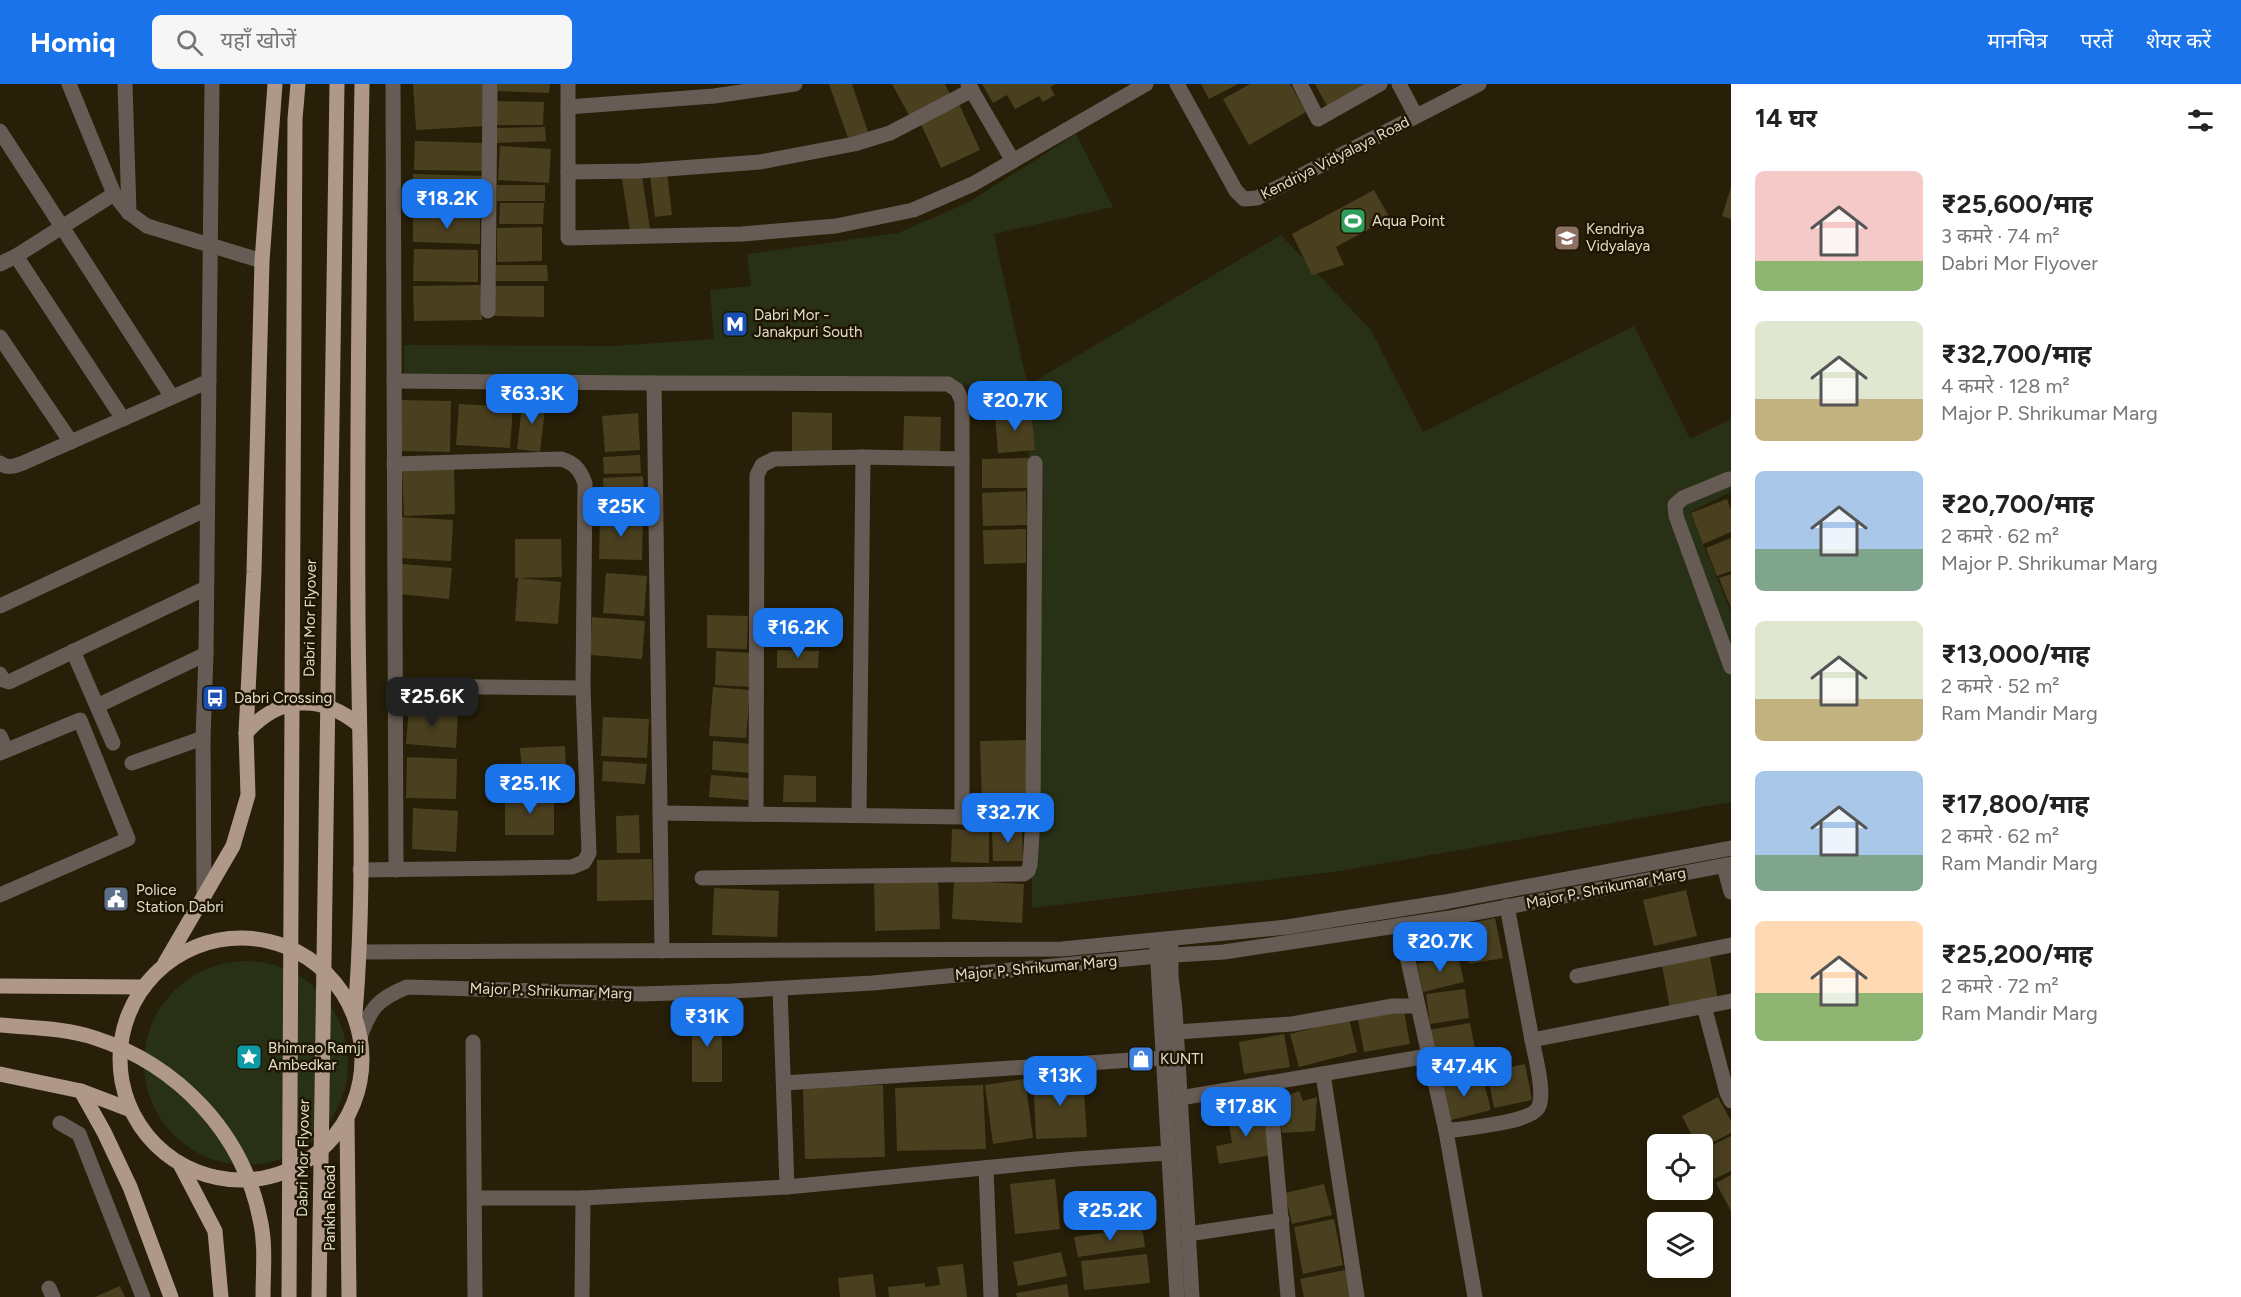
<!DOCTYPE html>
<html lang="hi">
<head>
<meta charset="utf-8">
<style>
  body { margin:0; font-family:Figtree,"Noto Sans Devanagari",sans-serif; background:#f6f6f6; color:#222; height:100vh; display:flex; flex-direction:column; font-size:22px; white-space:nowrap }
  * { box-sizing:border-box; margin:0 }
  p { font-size:20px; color:#767676 }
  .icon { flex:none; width:33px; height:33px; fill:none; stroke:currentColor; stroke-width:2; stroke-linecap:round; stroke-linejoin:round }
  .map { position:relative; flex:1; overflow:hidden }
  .drawer { display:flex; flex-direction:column; background:#fff; width:510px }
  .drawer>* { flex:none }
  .tools { position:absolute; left:1647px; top:1050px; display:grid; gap:12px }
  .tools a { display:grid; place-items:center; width:66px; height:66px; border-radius:9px; background:#fff; box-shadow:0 3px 15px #0003; font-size:30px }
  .price { position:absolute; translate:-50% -51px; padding:0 14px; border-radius:12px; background:#1a73e8; color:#fff; font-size:20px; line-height:39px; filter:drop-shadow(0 2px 3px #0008) }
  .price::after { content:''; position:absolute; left:50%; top:36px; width:18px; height:14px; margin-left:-9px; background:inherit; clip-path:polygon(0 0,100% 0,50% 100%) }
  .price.current { background:#222; color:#fff }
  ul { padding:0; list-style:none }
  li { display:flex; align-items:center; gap:18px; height:150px; padding:0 24px }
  li span { display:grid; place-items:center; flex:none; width:168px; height:120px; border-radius:9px; color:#555 }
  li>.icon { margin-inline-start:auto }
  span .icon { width:72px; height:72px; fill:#fffc; stroke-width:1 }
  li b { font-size:26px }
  h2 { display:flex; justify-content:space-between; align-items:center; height:72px; padding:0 24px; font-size:26px }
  header { display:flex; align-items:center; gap:36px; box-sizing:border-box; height:84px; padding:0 30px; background:#1a73e8; color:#fff }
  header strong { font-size:28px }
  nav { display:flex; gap:33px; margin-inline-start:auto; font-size:21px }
  .search { width:420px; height:54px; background:#f6f6f6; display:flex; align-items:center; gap:15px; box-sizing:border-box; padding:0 21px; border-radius:9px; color:#767676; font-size:22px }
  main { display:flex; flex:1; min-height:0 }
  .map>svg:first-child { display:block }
  .green { fill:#283116 }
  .building { fill:#4a4020 }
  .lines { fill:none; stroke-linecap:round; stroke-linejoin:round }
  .minor { stroke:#675c55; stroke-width:15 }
  .major { stroke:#af988a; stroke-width:15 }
  .labels { text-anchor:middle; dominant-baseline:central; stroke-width:5; stroke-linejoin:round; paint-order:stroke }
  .street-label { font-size:15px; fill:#e1dccd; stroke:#1e1601 }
  .poi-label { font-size:15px; fill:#e1dccd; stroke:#1e1601; text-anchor:start }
</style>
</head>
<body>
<header>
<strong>Homiq</strong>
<div class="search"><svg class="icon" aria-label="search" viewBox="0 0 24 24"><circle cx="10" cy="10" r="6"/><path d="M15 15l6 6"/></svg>यहाँ खोजें</div>
<nav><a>मानचित्र</a><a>परतें</a><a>शेयर करें</a></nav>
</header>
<main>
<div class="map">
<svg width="1731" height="1213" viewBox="0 0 1731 1213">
  <rect width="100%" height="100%" fill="#271f07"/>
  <!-- green -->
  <g class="green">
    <polygon points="1076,50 1113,123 994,150 1027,299 913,302 404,292 404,261 613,262 714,255 710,206 751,202 747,170 898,149 969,118"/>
    <polygon points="1281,151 1371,246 1423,348 1634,242 1690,355 1731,335 1731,408 1690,428 1731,528 1731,718 1340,787 1032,824 1028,301"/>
    <circle cx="246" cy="979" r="102"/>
  </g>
  <!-- building -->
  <g class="building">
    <polygon points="413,0 485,0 487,42 416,46"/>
    <polygon points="498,0 550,0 549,9 497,7"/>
    <polygon points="829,0 852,0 868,48 848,54"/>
    <polygon points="892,0 945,0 950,10 909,31"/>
    <polygon points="982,0 1056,0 1050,3 1055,11 1043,18 1039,12 1015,25 1007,11 993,19"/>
    <polygon points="1201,0 1238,0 1209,15"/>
    <polygon points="1250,0 1290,0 1306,28 1249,61 1223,15"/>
    <polygon points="1315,0 1367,0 1327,22"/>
    <polygon points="496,17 544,18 543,41 495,41"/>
    <polygon points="959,20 980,66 941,84 920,38"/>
    <polygon points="545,43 546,57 494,59 493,44"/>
    <polygon points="415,57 485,59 484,87 414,86"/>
    <polygon points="500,62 551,65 549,99 498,96"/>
    <polygon points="667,88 672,131 655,133 650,91"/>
    <polygon points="413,90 484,92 483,120 412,119"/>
    <polygon points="642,92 650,145 630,148 622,95"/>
    <rect x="497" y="101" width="48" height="16"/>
    <polygon points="1731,103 1731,135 1722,132"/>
    <polygon points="1374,106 1390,134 1336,163 1344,181 1312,191 1292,150"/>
    <polygon points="500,119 544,119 543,140 499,140"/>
    <polygon points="413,133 480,134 480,160 413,158"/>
    <polygon points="542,143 542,177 497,178 497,144"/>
    <polygon points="414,165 478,166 478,198 413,197"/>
    <polygon points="496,181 547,181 548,197 496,197"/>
    <polygon points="481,201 482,236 414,237 413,202"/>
    <polygon points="493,202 544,202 544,233 493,232"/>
    <polygon points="523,313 546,316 540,368 517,365"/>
    <polygon points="399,316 451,317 450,368 398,367"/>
    <polygon points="459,320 513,323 510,364 456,361"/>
    <polygon points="792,328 832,329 832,370 792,370"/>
    <polygon points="1031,328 1035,366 998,369 995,330"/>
    <polygon points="638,329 640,366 605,368 602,332"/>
    <polygon points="904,332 941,333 940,373 903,372"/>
    <polygon points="640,371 641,389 604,390 603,373"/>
    <polygon points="1029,374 1029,404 982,404 982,375"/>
    <polygon points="454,385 455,430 404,432 402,386"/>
    <polygon points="643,392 645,424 605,426 603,394"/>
    <polygon points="1026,407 1027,441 983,442 982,409"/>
    <polygon points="1727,415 1731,426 1731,448 1703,460 1691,429"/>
    <polygon points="600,432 643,433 642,476 599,475"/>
    <polygon points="401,433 453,436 451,477 399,474"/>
    <polygon points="1026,445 1026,479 984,480 983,446"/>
    <polygon points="1731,454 1731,487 1717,492 1706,464"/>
    <polygon points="515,455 561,455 562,493 515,494"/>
    <polygon points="402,480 452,484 449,515 399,510"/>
    <polygon points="606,489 647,492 644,532 603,529"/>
    <polygon points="1731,490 1731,524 1719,494"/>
    <polygon points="518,494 561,498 558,540 515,537"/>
    <polygon points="707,531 748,532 747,565 707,564"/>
    <polygon points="592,533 645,537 642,575 590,571"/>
    <polygon points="777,566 819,567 818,584 777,584"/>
    <polygon points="716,567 752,569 750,603 715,601"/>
    <polygon points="713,603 750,606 746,654 709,652"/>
    <polygon points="409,624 458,628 456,664 406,660"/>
    <polygon points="603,633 649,635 647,674 601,672"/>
    <polygon points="1026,656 1028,719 982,720 980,657"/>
    <polygon points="713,657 753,660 751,689 712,686"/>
    <polygon points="565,662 567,707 524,710 520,664"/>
    <polygon points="407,673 457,675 456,715 406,714"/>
    <polygon points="603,677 647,680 645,700 602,697"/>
    <polygon points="711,691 749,694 748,716 709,713"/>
    <polygon points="784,691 816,692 816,718 783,718"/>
    <rect x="505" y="711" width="49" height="40"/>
    <polygon points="413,724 458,727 456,768 412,765"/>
    <polygon points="639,731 640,769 617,769 616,732"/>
    <polygon points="1022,743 1023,777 993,777 992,744"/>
    <polygon points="952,745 989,747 989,779 951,778"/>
    <polygon points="652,775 653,816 597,817 597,776"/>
    <polygon points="938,793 940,845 875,847 874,795"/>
    <polygon points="954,796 1024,800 1022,839 952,835"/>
    <polygon points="714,804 779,807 777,853 712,851"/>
    <polygon points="1686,806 1697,852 1654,862 1643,816"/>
    <polygon points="1495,834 1503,874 1469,880 1461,841"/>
    <polygon points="1454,844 1457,865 1420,870 1417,849"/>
    <polygon points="1709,868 1718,916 1670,925 1661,876"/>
    <polygon points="1458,871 1464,898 1423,908 1417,880"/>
    <polygon points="1465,905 1469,934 1430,940 1426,910"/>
    <polygon points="1404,927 1410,960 1364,968 1358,935"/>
    <rect x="692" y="931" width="30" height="67"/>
    <polygon points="1349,935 1357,968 1299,983 1290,950"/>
    <polygon points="1470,939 1476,970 1434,977 1428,946"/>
    <polygon points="1284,950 1290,983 1244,990 1239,958"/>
    <polygon points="1525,980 1532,1016 1494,1024 1487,988"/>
    <polygon points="1083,991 1087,1053 1036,1055 1033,993"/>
    <polygon points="1482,991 1491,1026 1447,1037 1438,1002"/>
    <polygon points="1025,995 1033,1054 993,1060 985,1001"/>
    <polygon points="883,1001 885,1073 805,1075 803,1003"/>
    <polygon points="983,1001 986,1065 897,1067 895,1004"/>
    <polygon points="1299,1007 1303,1017 1317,1013 1315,1047 1282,1049 1278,1026 1288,1022 1284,1013"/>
    <polygon points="1718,1013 1731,1037 1731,1049 1702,1064 1702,1060 1696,1060 1682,1032"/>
    <polygon points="1250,1026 1251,1030 1264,1028 1272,1071 1219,1080 1216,1062 1232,1059 1227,1030"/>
    <polygon points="1731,1052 1731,1087 1714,1095 1702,1072 1702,1066"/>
    <polygon points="1731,1091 1731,1127 1716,1099"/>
    <polygon points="1055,1095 1060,1145 1015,1150 1010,1100"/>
    <polygon points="1324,1100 1332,1131 1292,1140 1285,1109"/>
    <polygon points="1334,1135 1343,1181 1303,1190 1294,1143"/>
    <polygon points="1142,1143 1145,1163 1078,1173 1074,1153"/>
    <polygon points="1061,1168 1067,1192 1018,1202 1013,1178"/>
    <polygon points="1147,1170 1150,1199 1084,1206 1081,1177"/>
    <polygon points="963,1180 967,1213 889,1213 888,1203 925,1199 925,1203 940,1201 937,1183"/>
    <polygon points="1345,1186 1351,1213 1304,1213 1300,1195"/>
    <polygon points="873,1190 876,1213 840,1213 838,1194"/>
    <polygon points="1067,1200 1069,1213 1017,1213 1016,1209"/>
    <polygon points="120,1202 125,1213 95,1213"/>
  </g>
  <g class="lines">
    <!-- minor -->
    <g class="minor">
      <polyline points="69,0 114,110 129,129"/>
      <polyline points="125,0 129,129 147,142 262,177"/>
      <polyline points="393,0 396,786"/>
      <polyline points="568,0 568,154 742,150 836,142 913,126 973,100 1146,0"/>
      <polyline points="968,0 1013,77"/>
      <polyline points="1177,0 1236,107 1244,115 1257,114 1479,0"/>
      <polyline points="1300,0 1318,35 1380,0"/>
      <polyline points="1399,0 1416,32"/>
      <polyline points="568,23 714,12 795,0"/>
      <polyline points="0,47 172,313"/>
      <polyline points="568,88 640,87 760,78 854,60 890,49 972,6"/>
      <polyline points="16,172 123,335"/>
      <polyline points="0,180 16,172 114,110"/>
      <polyline points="488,227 490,0"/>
      <polyline points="0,253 71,358"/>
      <polyline points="394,297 654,299"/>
      <path d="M0,379C7,385 15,382 23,379L209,297"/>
      <polyline points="1729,395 1683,414 1675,421 1676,432 1731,583"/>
      <polyline points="0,522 207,425"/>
      <polyline points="73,567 113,659"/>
      <polyline points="0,590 3,596 9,598 206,504"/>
      <polyline points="395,602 583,604"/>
      <polyline points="97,622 206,570"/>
      <polyline points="0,652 6,666"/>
      <polyline points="0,669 80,636 128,755 0,811"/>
      <polyline points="132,679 203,654"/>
      <polyline points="661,729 1033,734"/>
      <polyline points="756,730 757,391 762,381 774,375 863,373 962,375"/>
      <polyline points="859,731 863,373"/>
      <polyline points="1724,782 1731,808"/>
      <path d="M360,786L572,783L584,778L589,769L583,604L585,399C580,386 575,379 561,375L394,380"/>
      <polyline points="702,794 1024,790 1028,787 1030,781 1033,734 1035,379"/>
      <polyline points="204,810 203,654 206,570 212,0"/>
      <polyline points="1507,822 1532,956 1731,917"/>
      <polyline points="1400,841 1446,1047 1475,1213"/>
      <polyline points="1157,863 1177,1213"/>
      <polyline points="1171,863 1171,893 1175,926 1192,1213"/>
      <polyline points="662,867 654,299 948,300 957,306 962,317 962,733"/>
      <polyline points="359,868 1062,865 1287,843 1445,818 1731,764"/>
      <polyline points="1577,892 1731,861"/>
      <polyline points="1704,922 1727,1009 1731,1017"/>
      <polyline points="1177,948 1292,940 1393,922 1417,922"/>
      <path d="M360,953C371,923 378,915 407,903L641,910L732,907L873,899L1158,872L1224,868L1449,834L1731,780"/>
      <polyline points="473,958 475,1213"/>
      <polyline points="1323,990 1357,1213"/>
      <polyline points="784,999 1162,974"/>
      <polyline points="1269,999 1288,1213"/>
      <polyline points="1180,1014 1428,972"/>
      <polyline points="60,1039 79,1050 143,1213"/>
      <path d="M1446,1047C1465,1044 1529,1039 1538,1024C1546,1011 1535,972 1532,956"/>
      <polyline points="986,1084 991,1213"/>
      <polyline points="787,1103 1076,1075 1168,1069"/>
      <polyline points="475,1114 583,1114"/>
      <polyline points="1188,1150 1282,1136"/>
      <polyline points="49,1204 53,1213"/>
      <polyline points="582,1213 583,1114 787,1103 780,905"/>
    </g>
    <!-- major -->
    <g class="major">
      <path d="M246,649C279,612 320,609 359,641"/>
      <circle cx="241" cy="975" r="121"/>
      <polyline points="165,879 233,762 248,711 246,649 254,488 262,177 275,0"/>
      <polyline points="0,902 142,903"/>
      <path d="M355,930C366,798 359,665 358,533C357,355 359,178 362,0"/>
      <path d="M0,941C32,944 65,944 95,954C178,981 243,1049 260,1135C266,1161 263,1187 263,1213"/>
      <polyline points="0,990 81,1007 131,1026"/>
      <polyline points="81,1007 104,1048 130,1103 171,1213"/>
      <polyline points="347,1035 349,1213"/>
      <polyline points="180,1080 215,1147 221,1213"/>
      <polyline points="289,1213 295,35 298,0"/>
      <polyline points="319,1213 337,0"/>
    </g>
  </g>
  <!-- icons -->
  <defs>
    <symbol id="stadium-square" viewBox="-11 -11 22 22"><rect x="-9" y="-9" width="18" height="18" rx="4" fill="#2e9e5b" stroke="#1e1601"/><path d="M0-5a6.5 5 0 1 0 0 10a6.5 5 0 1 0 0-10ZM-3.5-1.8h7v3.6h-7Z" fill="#fff"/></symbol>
    <symbol id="school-square" viewBox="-11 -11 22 22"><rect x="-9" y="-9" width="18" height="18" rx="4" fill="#8d6e63" stroke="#1e1601"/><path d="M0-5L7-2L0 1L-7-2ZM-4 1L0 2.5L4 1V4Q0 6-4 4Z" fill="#fff"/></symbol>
    <symbol id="metro-square" viewBox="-11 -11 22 22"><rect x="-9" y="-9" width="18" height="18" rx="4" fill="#1a4fb4" stroke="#1e1601"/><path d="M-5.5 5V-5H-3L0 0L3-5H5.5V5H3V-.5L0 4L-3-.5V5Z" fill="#fff"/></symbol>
    <symbol id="bus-square" viewBox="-11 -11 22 22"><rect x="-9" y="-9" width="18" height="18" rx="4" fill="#1a4fb4" stroke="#1e1601"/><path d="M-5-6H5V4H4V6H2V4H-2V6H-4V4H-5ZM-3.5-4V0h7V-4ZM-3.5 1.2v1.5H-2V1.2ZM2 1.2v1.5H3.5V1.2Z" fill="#fff"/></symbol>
    <symbol id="civic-square" viewBox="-11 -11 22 22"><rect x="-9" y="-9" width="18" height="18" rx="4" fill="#5c6f8a" stroke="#1e1601"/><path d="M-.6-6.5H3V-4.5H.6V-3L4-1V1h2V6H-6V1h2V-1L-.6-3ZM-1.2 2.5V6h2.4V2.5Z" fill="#fff"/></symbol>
    <symbol id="sight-square" viewBox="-11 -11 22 22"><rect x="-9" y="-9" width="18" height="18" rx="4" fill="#0f9aa8" stroke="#1e1601"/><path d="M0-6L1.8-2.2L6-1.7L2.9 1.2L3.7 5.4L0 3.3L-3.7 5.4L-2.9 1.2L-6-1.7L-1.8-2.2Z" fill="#fff"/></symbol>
    <symbol id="shop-square" viewBox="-11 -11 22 22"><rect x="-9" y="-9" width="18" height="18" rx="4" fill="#3f7fe0" stroke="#1e1601"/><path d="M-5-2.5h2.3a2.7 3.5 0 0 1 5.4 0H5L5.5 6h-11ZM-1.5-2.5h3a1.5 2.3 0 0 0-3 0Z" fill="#fff"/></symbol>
  </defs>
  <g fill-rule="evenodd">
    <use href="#stadium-square" x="1338" y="122" width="30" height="30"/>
    <use href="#school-square" x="1552" y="139" width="30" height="30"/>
    <use href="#metro-square" x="720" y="225" width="30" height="30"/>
    <use href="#bus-square" x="200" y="599" width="30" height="30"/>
    <use href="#civic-square" x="101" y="800" width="30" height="30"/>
    <use href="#sight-square" x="234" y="958" width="30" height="30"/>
    <use href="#shop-square" x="1126" y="960" width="30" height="30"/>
  </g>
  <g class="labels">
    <!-- street labels -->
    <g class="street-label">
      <text transform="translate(1335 74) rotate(-27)">Kendriya Vidyalaya Road</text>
      <text transform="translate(310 534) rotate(-89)">Dabri Mor Flyover</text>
      <text transform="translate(1606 804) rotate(-11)">Major P. Shrikumar Marg</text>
      <text transform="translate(1036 884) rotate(-5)">Major P. Shrikumar Marg</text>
      <text transform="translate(551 907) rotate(2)">Major P. Shrikumar Marg</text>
      <text transform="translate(303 1074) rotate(-89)">Dabri Mor Flyover</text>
      <text transform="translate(330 1124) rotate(-90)">Pankha Road</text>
    </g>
    <!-- poi labels -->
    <g class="poi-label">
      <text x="1372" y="137">Aqua Point</text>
      <text x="1586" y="145">Kendriya<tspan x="1586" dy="17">Vidyalaya</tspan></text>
      <text x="754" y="231">Dabri Mor -<tspan x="754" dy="17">Janakpuri South</tspan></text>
      <text x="234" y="614">Dabri Crossing</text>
      <text x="136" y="806">Police<tspan x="136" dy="17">Station Dabri</tspan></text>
      <text x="268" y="964">Bhimrao Ramji<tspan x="268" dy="17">Ambedkar</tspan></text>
      <text x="1160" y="975">KUNTI</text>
    </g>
  </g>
</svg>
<div class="tools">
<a><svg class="icon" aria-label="locate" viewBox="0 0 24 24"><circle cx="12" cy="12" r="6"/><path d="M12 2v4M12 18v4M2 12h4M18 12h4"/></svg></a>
<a><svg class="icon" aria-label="layers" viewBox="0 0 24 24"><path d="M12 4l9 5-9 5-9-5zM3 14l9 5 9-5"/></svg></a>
</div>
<b class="price" style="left:447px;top:146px">₹18.2K</b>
<b class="price" style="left:532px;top:341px">₹63.3K</b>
<b class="price" style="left:1015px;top:348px">₹20.7K</b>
<b class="price" style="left:621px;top:454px">₹25K</b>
<b class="price" style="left:798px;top:575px">₹16.2K</b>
<b class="price current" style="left:432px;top:644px">₹25.6K</b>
<b class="price" style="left:530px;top:731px">₹25.1K</b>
<b class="price" style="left:1008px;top:760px">₹32.7K</b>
<b class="price" style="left:1440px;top:889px">₹20.7K</b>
<b class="price" style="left:707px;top:964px">₹31K</b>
<b class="price" style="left:1464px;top:1014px">₹47.4K</b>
<b class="price" style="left:1060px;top:1023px">₹13K</b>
<b class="price" style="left:1246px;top:1054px">₹17.8K</b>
<b class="price" style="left:1110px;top:1158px">₹25.2K</b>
</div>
<section class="drawer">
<h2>14 घर<svg class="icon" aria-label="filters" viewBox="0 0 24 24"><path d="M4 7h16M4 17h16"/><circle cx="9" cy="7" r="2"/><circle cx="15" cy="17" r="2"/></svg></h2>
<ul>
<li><span style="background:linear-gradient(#f6c9c9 75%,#8fb573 0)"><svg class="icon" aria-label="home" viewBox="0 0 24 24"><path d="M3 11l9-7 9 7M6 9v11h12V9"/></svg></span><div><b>₹25,600/माह</b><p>3 कमरे · 74 m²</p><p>Dabri Mor Flyover</p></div></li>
<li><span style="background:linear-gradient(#dfe7d0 65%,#c2b280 0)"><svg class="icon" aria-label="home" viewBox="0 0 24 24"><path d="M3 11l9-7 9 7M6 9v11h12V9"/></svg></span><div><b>₹32,700/माह</b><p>4 कमरे · 128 m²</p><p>Major P. Shrikumar Marg</p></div></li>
<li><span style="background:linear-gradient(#a9c7e8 65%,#7fa58c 0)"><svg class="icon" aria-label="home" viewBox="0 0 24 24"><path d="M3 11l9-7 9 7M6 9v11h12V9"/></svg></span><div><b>₹20,700/माह</b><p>2 कमरे · 62 m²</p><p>Major P. Shrikumar Marg</p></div></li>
<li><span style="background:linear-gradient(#dfe7d0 65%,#c2b280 0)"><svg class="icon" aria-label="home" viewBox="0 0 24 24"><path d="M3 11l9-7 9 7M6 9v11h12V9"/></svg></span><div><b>₹13,000/माह</b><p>2 कमरे · 52 m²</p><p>Ram Mandir Marg</p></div></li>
<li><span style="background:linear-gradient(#a9c7e8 70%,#7fa58c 0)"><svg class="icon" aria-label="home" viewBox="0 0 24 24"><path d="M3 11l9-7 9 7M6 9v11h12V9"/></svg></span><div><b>₹17,800/माह</b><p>2 कमरे · 62 m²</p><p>Ram Mandir Marg</p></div></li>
<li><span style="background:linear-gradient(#ffd9b3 60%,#8fb573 0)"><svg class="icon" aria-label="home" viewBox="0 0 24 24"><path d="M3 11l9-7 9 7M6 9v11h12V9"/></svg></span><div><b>₹25,200/माह</b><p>2 कमरे · 72 m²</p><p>Ram Mandir Marg</p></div></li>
</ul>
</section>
</main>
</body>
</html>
